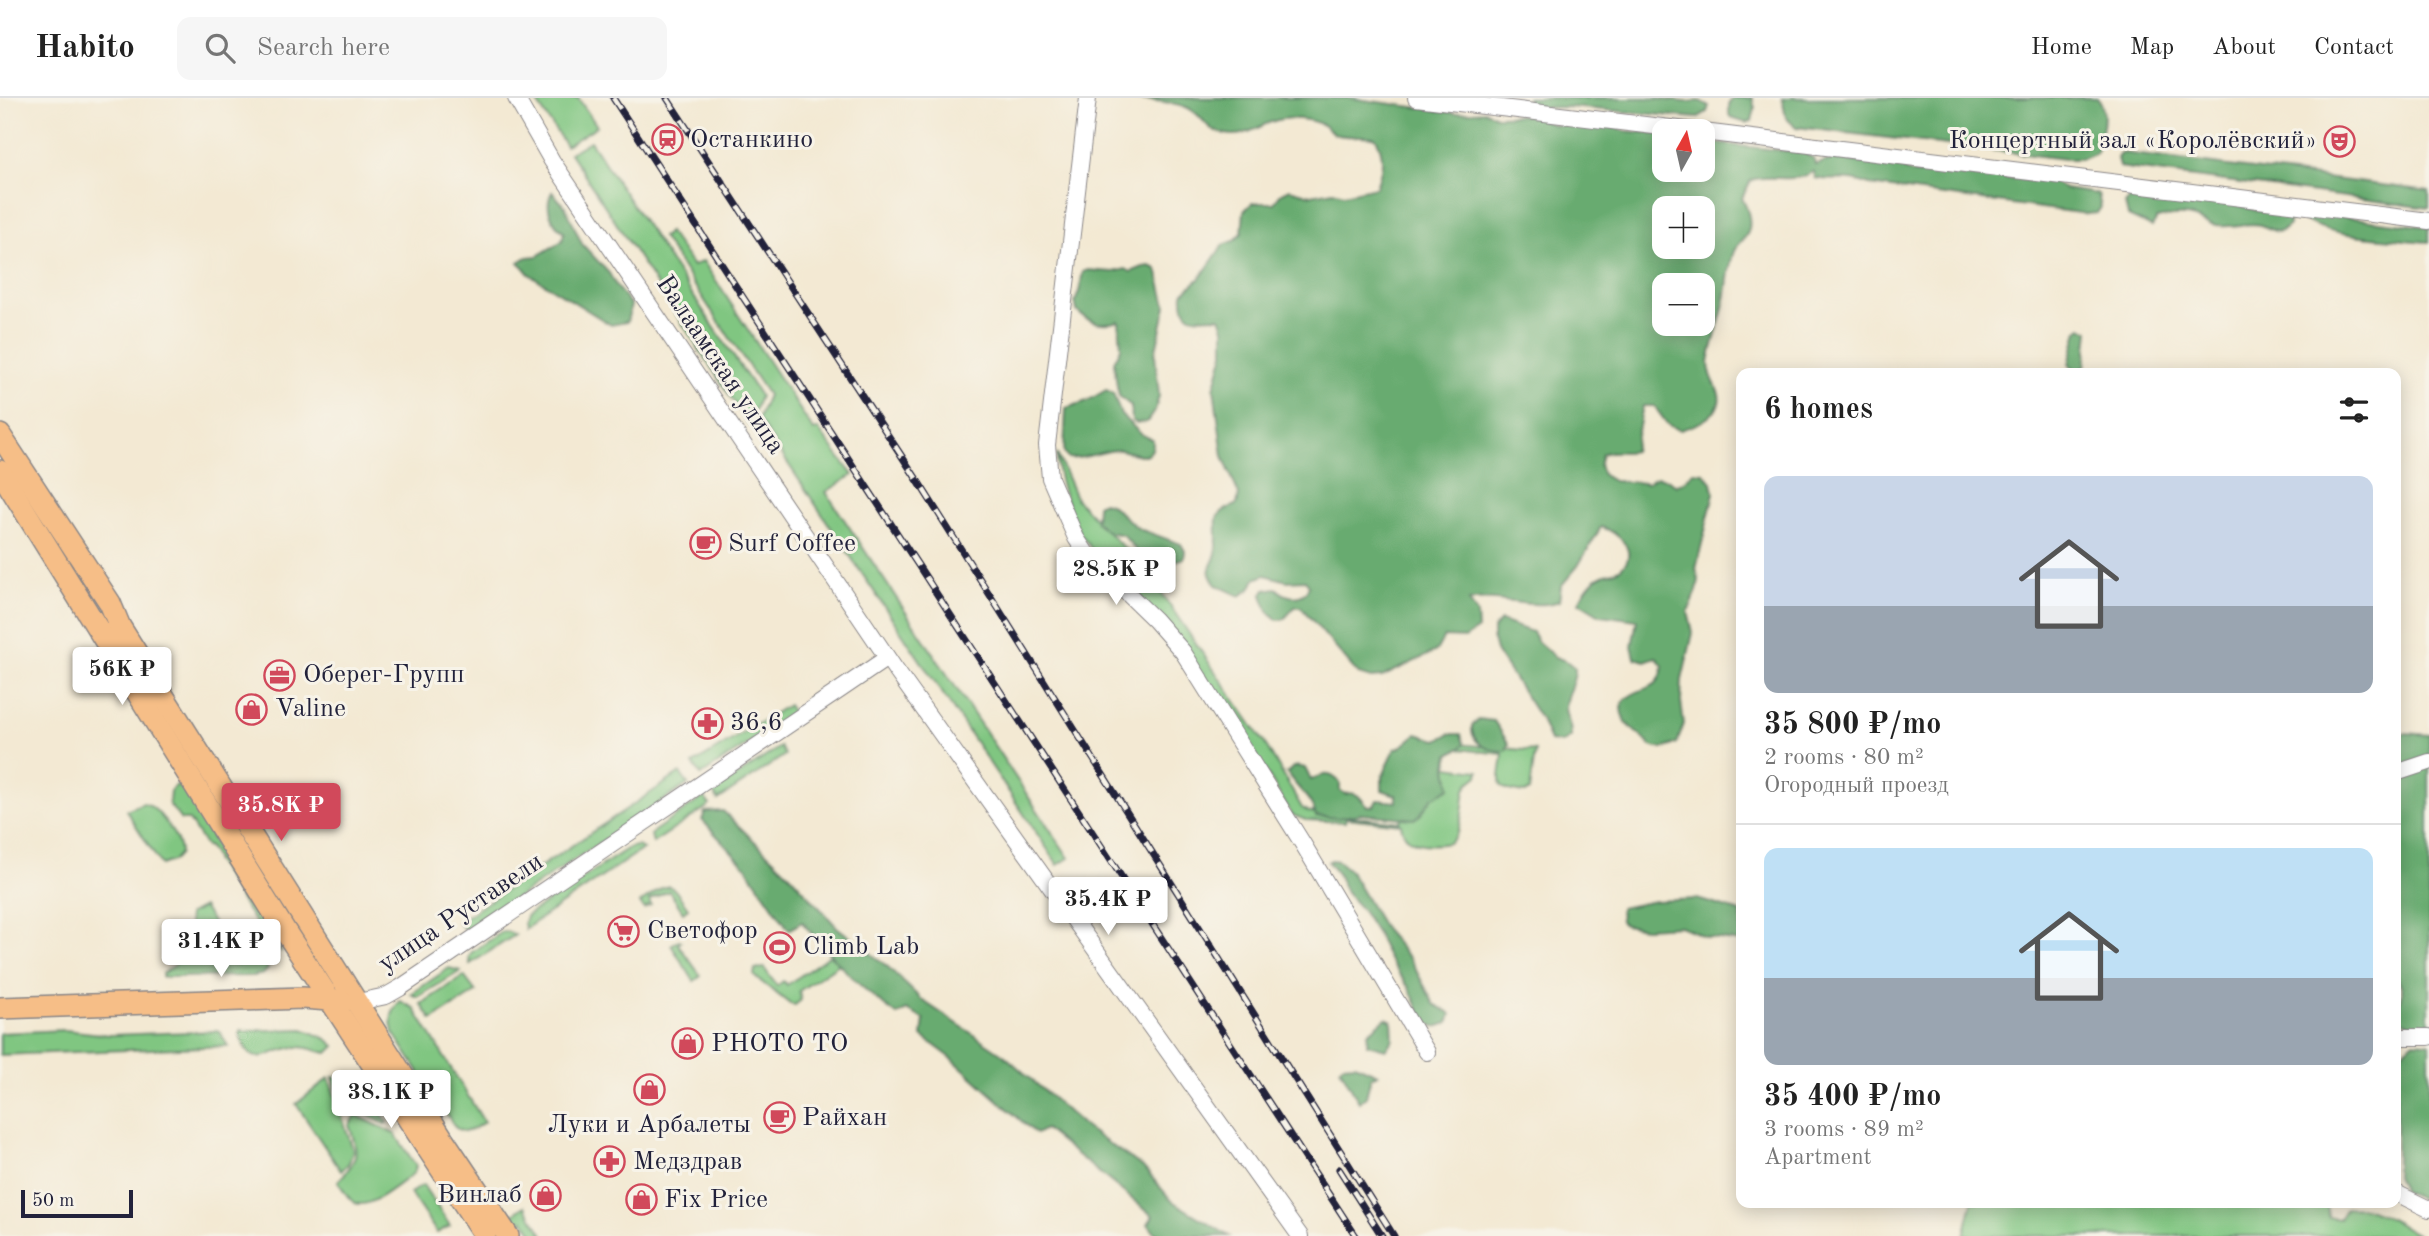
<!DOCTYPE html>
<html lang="en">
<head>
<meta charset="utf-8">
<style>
  body { margin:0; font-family:"Old Standard TT",serif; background:#f6f6f6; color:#222; height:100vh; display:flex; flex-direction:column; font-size:26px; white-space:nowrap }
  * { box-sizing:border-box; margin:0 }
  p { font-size:23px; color:#767676 }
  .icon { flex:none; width:38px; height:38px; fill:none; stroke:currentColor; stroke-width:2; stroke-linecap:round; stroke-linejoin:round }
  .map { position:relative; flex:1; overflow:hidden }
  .side { position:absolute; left:1736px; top:270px; width:665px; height:840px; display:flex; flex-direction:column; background:#fff; border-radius:14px; box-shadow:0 4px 18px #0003 }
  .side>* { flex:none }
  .needle { width:46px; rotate:8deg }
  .fabs { position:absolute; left:1652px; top:21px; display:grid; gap:14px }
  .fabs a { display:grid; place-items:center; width:63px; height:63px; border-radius:14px; background:#fff; box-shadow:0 4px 18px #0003; font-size:35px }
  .scale { position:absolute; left:21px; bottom:18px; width:112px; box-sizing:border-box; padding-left:7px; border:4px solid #22223b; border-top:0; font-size:19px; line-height:24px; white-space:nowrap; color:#22223b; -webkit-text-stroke:5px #f7f3e8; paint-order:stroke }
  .price { position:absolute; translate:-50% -60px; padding:0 16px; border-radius:7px; background:#fff; color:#222; font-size:23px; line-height:46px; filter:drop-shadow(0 2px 4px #0008) }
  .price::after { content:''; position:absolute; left:50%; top:42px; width:21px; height:16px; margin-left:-10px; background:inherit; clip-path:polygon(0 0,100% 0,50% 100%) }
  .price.current { background:#d1495b; color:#fff }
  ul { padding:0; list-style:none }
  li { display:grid; align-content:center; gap:14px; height:371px; padding:0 28px }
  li+li { border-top:2px solid #e0e0e0 }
  li span { display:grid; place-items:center; height:217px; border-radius:14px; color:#555 }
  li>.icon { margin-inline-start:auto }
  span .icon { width:126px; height:126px; fill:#fffc; stroke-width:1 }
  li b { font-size:30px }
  h2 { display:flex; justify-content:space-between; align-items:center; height:84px; padding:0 28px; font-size:30px }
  header { display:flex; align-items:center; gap:42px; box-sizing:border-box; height:98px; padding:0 35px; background:#fff; border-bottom:2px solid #e0e0e0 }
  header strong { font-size:33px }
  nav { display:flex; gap:38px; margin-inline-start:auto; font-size:24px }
  .search { width:490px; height:63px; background:#f6f6f6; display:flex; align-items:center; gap:18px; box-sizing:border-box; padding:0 24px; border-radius:14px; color:#767676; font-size:26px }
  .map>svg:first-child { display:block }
  .green { fill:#80c681; stroke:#51745e; stroke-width:2 }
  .forest { fill:#68ab6f; stroke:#456655; stroke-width:2; fill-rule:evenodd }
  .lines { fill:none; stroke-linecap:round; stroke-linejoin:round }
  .minor-casing { stroke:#8a8687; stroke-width:18 }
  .major-casing { stroke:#8a8687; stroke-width:24 }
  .minor { stroke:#fff; stroke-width:16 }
  .major { stroke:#f6be87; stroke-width:21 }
  .rail-casing { stroke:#22223b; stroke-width:7 }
  .rail { stroke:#f7f3e8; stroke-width:4.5; stroke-dasharray:13; stroke-linecap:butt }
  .labels { text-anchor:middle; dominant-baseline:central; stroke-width:6; stroke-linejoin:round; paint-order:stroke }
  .poi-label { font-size:26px; fill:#22223b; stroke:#f7f3e8; text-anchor:start }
  .street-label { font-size:26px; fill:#22223b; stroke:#f7f3e8 }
</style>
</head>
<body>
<header>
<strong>Habito</strong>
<div class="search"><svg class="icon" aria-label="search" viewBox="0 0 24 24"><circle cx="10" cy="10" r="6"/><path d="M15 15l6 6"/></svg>Search here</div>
<nav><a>Home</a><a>Map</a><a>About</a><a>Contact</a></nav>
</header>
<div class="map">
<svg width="2429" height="1138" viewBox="0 0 2429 1138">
  <rect width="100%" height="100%" fill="#f7f3e8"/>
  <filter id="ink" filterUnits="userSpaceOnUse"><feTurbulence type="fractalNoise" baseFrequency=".0143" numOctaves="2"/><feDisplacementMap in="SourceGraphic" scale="14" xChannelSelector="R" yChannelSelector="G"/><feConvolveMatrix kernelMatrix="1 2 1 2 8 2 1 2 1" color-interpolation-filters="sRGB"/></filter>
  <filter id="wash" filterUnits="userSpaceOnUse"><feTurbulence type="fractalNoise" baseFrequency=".00686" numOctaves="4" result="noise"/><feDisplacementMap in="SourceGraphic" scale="28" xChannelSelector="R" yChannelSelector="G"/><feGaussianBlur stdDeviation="1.57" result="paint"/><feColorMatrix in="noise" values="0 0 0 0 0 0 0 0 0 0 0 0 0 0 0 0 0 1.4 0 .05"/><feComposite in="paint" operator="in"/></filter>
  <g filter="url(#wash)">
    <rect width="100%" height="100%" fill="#f3e9d3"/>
    <!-- green -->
    <g class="green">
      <polygon points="534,0 578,0 597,28 566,48"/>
      <polygon points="590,43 760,298 749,327 570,55"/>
      <polygon points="669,134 693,168 703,163 814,333 818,331 853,377 826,394 1069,760 1058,767 758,321 768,297 662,139"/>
      <path d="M1057,356L1077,402L1146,473L1267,649L1302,710L1309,714L1400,724L1410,642L1535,653L1530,693L1526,695C1492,692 1500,686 1503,656L1450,650L1448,669L1479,673L1478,678L1468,686L1465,692C1462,708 1463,735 1449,745C1430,748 1404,749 1401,726L1346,720L1345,724L1306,722L1292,717L1259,662L1080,436C1069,410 1057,385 1057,356Z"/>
      <polygon points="788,607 794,616 701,677 693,666"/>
      <polygon points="780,649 785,657 718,702 713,694"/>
      <polygon points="680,675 688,686 470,831 464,831 458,824"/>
      <polygon points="177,687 184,691 202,719 218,752 281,853 271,850 215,762 216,761 208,748 206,749 189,722 181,722 169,706 170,693"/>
      <polygon points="704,699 710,707 653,745 651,737 654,733"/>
      <path d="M143,705C157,707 180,741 180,755L173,763L161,767L126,712Z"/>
      <polygon points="638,748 643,751 525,831 524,824 526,818 630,749"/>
      <polygon points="669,788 675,792 688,810 683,814 669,793 649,802 651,807 644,811 640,805 662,790"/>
      <polygon points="203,809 230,851 224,855 212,852 200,856 187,850 191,836 188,817"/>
      <polygon points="502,834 509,834 515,837 470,866 469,859 472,854"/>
      <polygon points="679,842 681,843 678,846 701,878 694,883 671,847"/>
      <polygon points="184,855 199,862 211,858 234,868 258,859 265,863 268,871 263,876 252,878 162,879 162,876 175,867"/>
      <polygon points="830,857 839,866 799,893 801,902 795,907 790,906 754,878 755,871 764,870 777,888 783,883 787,887"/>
      <polygon points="449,870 461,873 418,899 411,896"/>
      <polygon points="464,878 476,894 432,922 421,906"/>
      <path d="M400,903L414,910L484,1024C475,1030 467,1038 456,1030L394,936C389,924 391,913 400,903Z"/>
      <path d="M303,931L327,941L335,948L328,955C317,954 308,948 296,949C270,951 251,977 240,936V933Z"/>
      <polygon points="65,932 110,937 219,933 228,948 0,957 0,935"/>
      <path d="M333,979C359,979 374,1004 387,1024L385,1026L341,1002Z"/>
      <polygon points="329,980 353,1052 349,1065 341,1073 296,1006"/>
      <path d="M356,1017L395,1036L416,1068L414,1075C402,1083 370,1112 355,1105C348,1101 342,1090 338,1083C359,1061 359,1056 349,1027Z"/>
      <polygon points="423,1087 450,1128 437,1135 410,1095"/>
      <path d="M1972,1104H2327L2328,1119L2339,1121L2346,1110C2371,1105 2399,1127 2420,1138H1964Z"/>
      <polygon points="525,1108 544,1138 525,1138 532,1134 524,1122 515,1128 509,1119"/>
    </g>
    <!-- forest -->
    <g class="forest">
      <path d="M1129,0H1350L1456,15L1486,13L1496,18L1531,17L1554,27H1605L1626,33L1664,36V72H1703V44L1805,55L1814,61L1815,67L1833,61L1875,66L1884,63L1894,64L1911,75L1920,76L1937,68L1946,69L1954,74L1972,73L2012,81L2021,75L2049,80L2064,91L2098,96L2101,109L2097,115L2087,116L1869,87C1850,78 1834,84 1815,80L1814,73C1795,87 1773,75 1751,82L1742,100C1747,110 1751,119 1749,131C1747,141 1738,145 1734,153C1728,168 1728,190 1724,206C1720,224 1714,241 1710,259C1705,278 1723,292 1719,305C1714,321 1693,328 1680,332L1668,327L1654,308H1643L1634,353C1622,356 1613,351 1602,356L1599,367L1603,377L1613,383L1647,385L1656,379L1667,381L1676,387L1686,382L1693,374L1704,375L1712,384L1714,395L1696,471L1699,482L1697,493L1688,514L1693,535L1682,582L1681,604L1684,626L1677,645C1669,649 1660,653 1651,648C1648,646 1646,642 1643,640C1631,631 1609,612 1630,598C1646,587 1660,593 1663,568L1656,559L1645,563L1635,560L1632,548L1637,522L1600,517L1579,504C1585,492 1591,481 1605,476C1610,475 1618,473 1621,470C1640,453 1617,434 1601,429L1578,468L1561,488L1559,503C1534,513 1499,497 1469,503L1477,516L1478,531L1465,540L1444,539L1436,553L1382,579L1371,580L1358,576L1301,509H1295L1283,522H1277L1268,513L1262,497L1265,492L1276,490C1286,500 1304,504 1309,487L1305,482L1287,483L1265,477L1255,481L1250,491L1240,498L1216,487C1203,469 1213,470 1216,455C1218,443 1216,430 1217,419L1223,413L1237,406L1239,397L1223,358L1214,290L1224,255V230L1220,219C1198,219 1181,226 1183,195L1200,180L1223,147L1234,143L1242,135L1244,113L1252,105H1274L1280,96L1290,91L1311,97L1333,93L1344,96L1376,89C1383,70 1385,57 1376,40C1363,36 1351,40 1338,37C1330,36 1328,29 1321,26C1309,21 1290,19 1278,22C1262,25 1249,38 1232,37C1202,34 1208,20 1188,10C1171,2 1147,4 1129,0ZM1664,110H1703V149H1664ZM1664,187H1703V226H1664Z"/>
      <polygon points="1527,0 1647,0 1685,4 1700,3 1709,8 1707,14 1697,20 1569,9 1530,10"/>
      <polygon points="1734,0 1752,0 1755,10 1752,23 1746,25 1734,21 1729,17 1729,5"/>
      <path d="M1782,0H2097C2110,13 2101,41 2095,56L2083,61H2065L1796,29L1786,20Z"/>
      <polygon points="2125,55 2429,93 2429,110 2119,69 2117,60 2120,56"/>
      <path d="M2138,92L2226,102L2257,113L2265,110L2290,113L2289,127C2276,140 2275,131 2260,127C2248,124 2230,130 2216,128C2209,127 2202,123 2195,120C2182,116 2171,118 2157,121L2152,129L2128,118L2125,106Z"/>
      <path d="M552,94L565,108L582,146L609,175L618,191L631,207L627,224L611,227L529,176L519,164L527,159L537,158L562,143L564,134C551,125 544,108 552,94Z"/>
      <path d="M2304,114L2429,129V144C2400,141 2323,139 2302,120Z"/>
      <path d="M1150,168L1157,171L1166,208L1155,256L1159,298L1155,312L1147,324L1137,325L1132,323L1131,308L1119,298L1117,288L1114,264L1121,250L1119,223C1104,228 1088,225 1077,213L1075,203C1081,193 1080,185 1083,174L1088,172L1113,174L1126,171L1131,174L1143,169Z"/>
      <polygon points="2082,229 2089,233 2085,269 2079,272 2072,270 2069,266 2078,232"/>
      <path d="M1106,292L1113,295L1121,317L1141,336L1153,342C1153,348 1153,354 1147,356C1139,360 1128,352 1119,352C1103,352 1081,363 1068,360L1064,354L1066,310L1087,303Z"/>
      <path d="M1103,404L1110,406L1139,431L1181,446L1185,453L1184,460C1180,462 1176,462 1172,464C1159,470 1156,484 1140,478L1136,452L1123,437L1108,434L1096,424L1097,407Z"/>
      <path d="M1501,523L1532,534L1538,544L1555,559L1566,563L1575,570C1576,585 1565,596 1565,610C1566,620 1572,627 1571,639L1562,645L1550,643L1541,622L1496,553L1493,542V531Z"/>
      <path d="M1479,621L1494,623L1509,646L1506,653C1490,654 1470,646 1472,627Z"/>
      <path d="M2407,635L2429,637V932C2419,926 2408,926 2398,920L2396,913C2402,899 2407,894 2396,880V636Z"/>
      <path d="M1417,636L1437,642L1450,636H1461L1464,646L1461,650L1449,656L1447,669L1450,690L1432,700L1420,717L1414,721L1360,716L1338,720L1316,718C1312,700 1297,691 1287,675C1293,668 1297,667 1305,670L1311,682C1323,676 1331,673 1340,685V692L1345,696C1357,693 1360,699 1367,708H1374L1377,702L1397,704L1396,697L1382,692V679L1395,651C1405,649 1408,641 1417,636Z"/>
      <path d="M723,713L790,777L837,829L888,869L922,902L1004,957L1086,1030L1143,1069L1172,1103L1229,1138H1167L1155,1135L1148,1126L1153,1118L1045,1031L1036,1036L950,959L922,938L924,921L907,912L897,917C860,891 831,859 802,824L789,832L746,769L702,722L705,714Z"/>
      <polygon points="1331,762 1338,763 1350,773 1385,832 1410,861 1434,906 1449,914 1451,917 1448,925 1436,929 1425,924 1409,890 1388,860 1377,836 1361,811 1346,795 1338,777 1328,764"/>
      <polygon points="1697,801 1741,814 1741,844 1706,839 1680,828 1645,830 1624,827 1621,823 1620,810 1655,803"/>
      <polygon points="1386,920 1392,923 1393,941 1386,951 1367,946 1368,935"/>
      <polygon points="2414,944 2429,945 2429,1104 2403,1093 2396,1079 2396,958"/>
      <polygon points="1355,966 1378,976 1371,979 1366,999 1359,1004 1340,970 1342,967"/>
    </g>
  </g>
  <g filter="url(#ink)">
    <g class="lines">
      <defs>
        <g id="minor">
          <polyline points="516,0 552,63 895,571 1300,1138"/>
          <polyline points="1088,0 1047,347 1050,380 1076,440 1086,455 1155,522 1183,554 1303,746 1427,954"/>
          <polyline points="1416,0 1696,33"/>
          <polyline points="1703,34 2429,123"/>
          <polyline points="2396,675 2429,664"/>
          <polyline points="358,904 386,898 400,890 887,560"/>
          <polyline points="2396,939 2429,939"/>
          <polyline points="2396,1095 2429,1111"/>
        </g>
        <g id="major">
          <polyline points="0,337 110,505 120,529 169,607 443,1041 508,1138"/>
          <polyline points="0,373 287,836 485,1138"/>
          <polyline points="0,910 303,900 342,903"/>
        </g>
      </defs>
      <!-- minor casing -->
      <use href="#minor" class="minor-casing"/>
      <!-- major casing -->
      <use href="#major" class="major-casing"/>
      <!-- minor -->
      <use href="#minor" class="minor"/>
      <!-- major -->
      <use href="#major" class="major"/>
      <defs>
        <g id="rail">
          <polyline points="613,0 1356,1138"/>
          <polyline points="667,0 918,383 1394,1138"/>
          <polyline points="1339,1071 1382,1138"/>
        </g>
      </defs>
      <!-- rail casing -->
      <use href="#rail" class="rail-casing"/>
      <!-- rail -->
      <use href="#rail" class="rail"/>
    </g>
  </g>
  <!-- icons -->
  <defs>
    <symbol id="station-ring" viewBox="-11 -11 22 22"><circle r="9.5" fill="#f7f3e8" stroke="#d1495b" stroke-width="1.5"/><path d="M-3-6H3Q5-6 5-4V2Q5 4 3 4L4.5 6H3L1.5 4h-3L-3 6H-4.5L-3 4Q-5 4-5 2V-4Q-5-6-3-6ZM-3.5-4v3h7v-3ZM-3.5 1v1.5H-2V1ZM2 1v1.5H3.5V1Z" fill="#d1495b"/></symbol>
    <symbol id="theatre-ring" viewBox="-11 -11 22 22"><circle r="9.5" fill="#f7f3e8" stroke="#d1495b" stroke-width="1.5"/><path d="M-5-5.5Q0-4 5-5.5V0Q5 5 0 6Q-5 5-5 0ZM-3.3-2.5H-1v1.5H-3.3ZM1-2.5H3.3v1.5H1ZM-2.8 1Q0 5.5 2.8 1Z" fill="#d1495b"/></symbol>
    <symbol id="cafe-ring" viewBox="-11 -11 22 22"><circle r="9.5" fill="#f7f3e8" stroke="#d1495b" stroke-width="1.5"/><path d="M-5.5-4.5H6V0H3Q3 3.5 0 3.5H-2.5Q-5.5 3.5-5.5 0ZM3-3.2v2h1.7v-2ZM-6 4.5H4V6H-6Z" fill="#d1495b"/></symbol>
    <symbol id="office-ring" viewBox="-11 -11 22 22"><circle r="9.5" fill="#f7f3e8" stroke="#d1495b" stroke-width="1.5"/><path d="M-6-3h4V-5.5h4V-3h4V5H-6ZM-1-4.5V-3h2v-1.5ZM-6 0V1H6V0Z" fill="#d1495b"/></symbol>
    <symbol id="shop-ring" viewBox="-11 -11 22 22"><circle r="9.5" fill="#f7f3e8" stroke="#d1495b" stroke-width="1.5"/><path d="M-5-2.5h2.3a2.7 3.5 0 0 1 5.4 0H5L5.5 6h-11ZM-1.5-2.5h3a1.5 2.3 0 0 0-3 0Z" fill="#d1495b"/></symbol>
    <symbol id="pharmacy-ring" viewBox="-11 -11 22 22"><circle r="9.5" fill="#f7f3e8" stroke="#d1495b" stroke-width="1.5"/><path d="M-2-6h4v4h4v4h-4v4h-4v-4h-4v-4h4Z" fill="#d1495b"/></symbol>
    <symbol id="supermarket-ring" viewBox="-11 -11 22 22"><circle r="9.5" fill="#f7f3e8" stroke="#d1495b" stroke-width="1.5"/><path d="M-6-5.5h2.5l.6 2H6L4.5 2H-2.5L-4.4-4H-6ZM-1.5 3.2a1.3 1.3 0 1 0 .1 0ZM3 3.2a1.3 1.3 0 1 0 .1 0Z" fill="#d1495b"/></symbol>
    <symbol id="stadium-ring" viewBox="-11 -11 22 22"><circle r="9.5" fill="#f7f3e8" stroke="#d1495b" stroke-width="1.5"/><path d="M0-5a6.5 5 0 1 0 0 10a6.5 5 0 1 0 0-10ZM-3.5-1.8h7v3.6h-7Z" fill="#d1495b"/></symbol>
  </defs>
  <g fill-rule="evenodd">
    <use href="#station-ring" x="650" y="24" width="35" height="35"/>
    <use href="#theatre-ring" x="2322" y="26" width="35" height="35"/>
    <use href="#cafe-ring" x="688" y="428" width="35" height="35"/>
    <use href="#office-ring" x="262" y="560" width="35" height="35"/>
    <use href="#shop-ring" x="234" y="594" width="35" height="35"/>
    <use href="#pharmacy-ring" x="690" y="608" width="35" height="35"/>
    <use href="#supermarket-ring" x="606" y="816" width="35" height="35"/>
    <use href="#stadium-ring" x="762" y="832" width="35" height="35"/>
    <use href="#shop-ring" x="670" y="928" width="35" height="35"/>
    <use href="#shop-ring" x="632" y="974" width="35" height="35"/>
    <use href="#cafe-ring" x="762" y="1002" width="35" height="35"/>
    <use href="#pharmacy-ring" x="592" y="1046" width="35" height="35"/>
    <use href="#shop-ring" x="528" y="1080" width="35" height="35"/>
    <use href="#shop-ring" x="624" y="1084" width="35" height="35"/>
  </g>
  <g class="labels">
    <!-- poi labels -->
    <g class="poi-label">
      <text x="690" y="42">Останкино</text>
      <text x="2317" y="43" text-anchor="end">Концертный зал «Королёвский»</text>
      <text x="728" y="446">Surf Coffee</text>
      <text x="303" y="577">Оберег-Групп</text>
      <text x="275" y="611">Valine</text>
      <text x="730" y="625">36,6</text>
      <text x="647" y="833">Светофор</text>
      <text x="803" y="849">Climb Lab</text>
      <text x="711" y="946">PHOTO TO</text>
      <text x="802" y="1020">Райхан</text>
      <text x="649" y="1027" text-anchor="middle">Луки и Арбалеты</text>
      <text x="633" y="1064">Медздрав</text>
      <text x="522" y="1097" text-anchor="end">Винлаб</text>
      <text x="664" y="1102">Fix Price</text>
    </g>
    <!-- street labels -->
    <g class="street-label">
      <text transform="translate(720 267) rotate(56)">Валаамская улица</text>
      <text transform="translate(461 815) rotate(-34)">улица Руставели</text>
    </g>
  </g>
</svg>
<div class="fabs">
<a><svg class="needle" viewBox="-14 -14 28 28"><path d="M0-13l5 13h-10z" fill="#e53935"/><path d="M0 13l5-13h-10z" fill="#767676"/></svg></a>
<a>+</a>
<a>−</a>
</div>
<div class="scale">50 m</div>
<b class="price" style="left:1116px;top:509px">28.5K ₽</b>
<b class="price" style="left:122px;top:609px">56K ₽</b>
<b class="price current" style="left:281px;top:745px">35.8K ₽</b>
<b class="price" style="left:1108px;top:839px">35.4K ₽</b>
<b class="price" style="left:221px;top:881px">31.4K ₽</b>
<b class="price" style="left:391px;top:1032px">38.1K ₽</b>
<section class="side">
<h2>6 homes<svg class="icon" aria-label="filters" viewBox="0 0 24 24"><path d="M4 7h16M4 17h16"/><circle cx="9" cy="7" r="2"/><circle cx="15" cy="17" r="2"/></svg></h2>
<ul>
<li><span style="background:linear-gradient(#c9d6e8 60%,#9aa5b1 0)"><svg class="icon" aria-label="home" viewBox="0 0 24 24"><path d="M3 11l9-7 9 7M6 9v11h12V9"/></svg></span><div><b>35 800 ₽/mo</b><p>2 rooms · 80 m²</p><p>Огородный проезд</p></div></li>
<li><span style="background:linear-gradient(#bfe0f5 60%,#9aa5b1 0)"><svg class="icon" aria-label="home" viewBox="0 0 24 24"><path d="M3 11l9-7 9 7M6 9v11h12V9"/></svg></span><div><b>35 400 ₽/mo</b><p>3 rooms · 89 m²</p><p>Apartment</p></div></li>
</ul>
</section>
</div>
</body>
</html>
